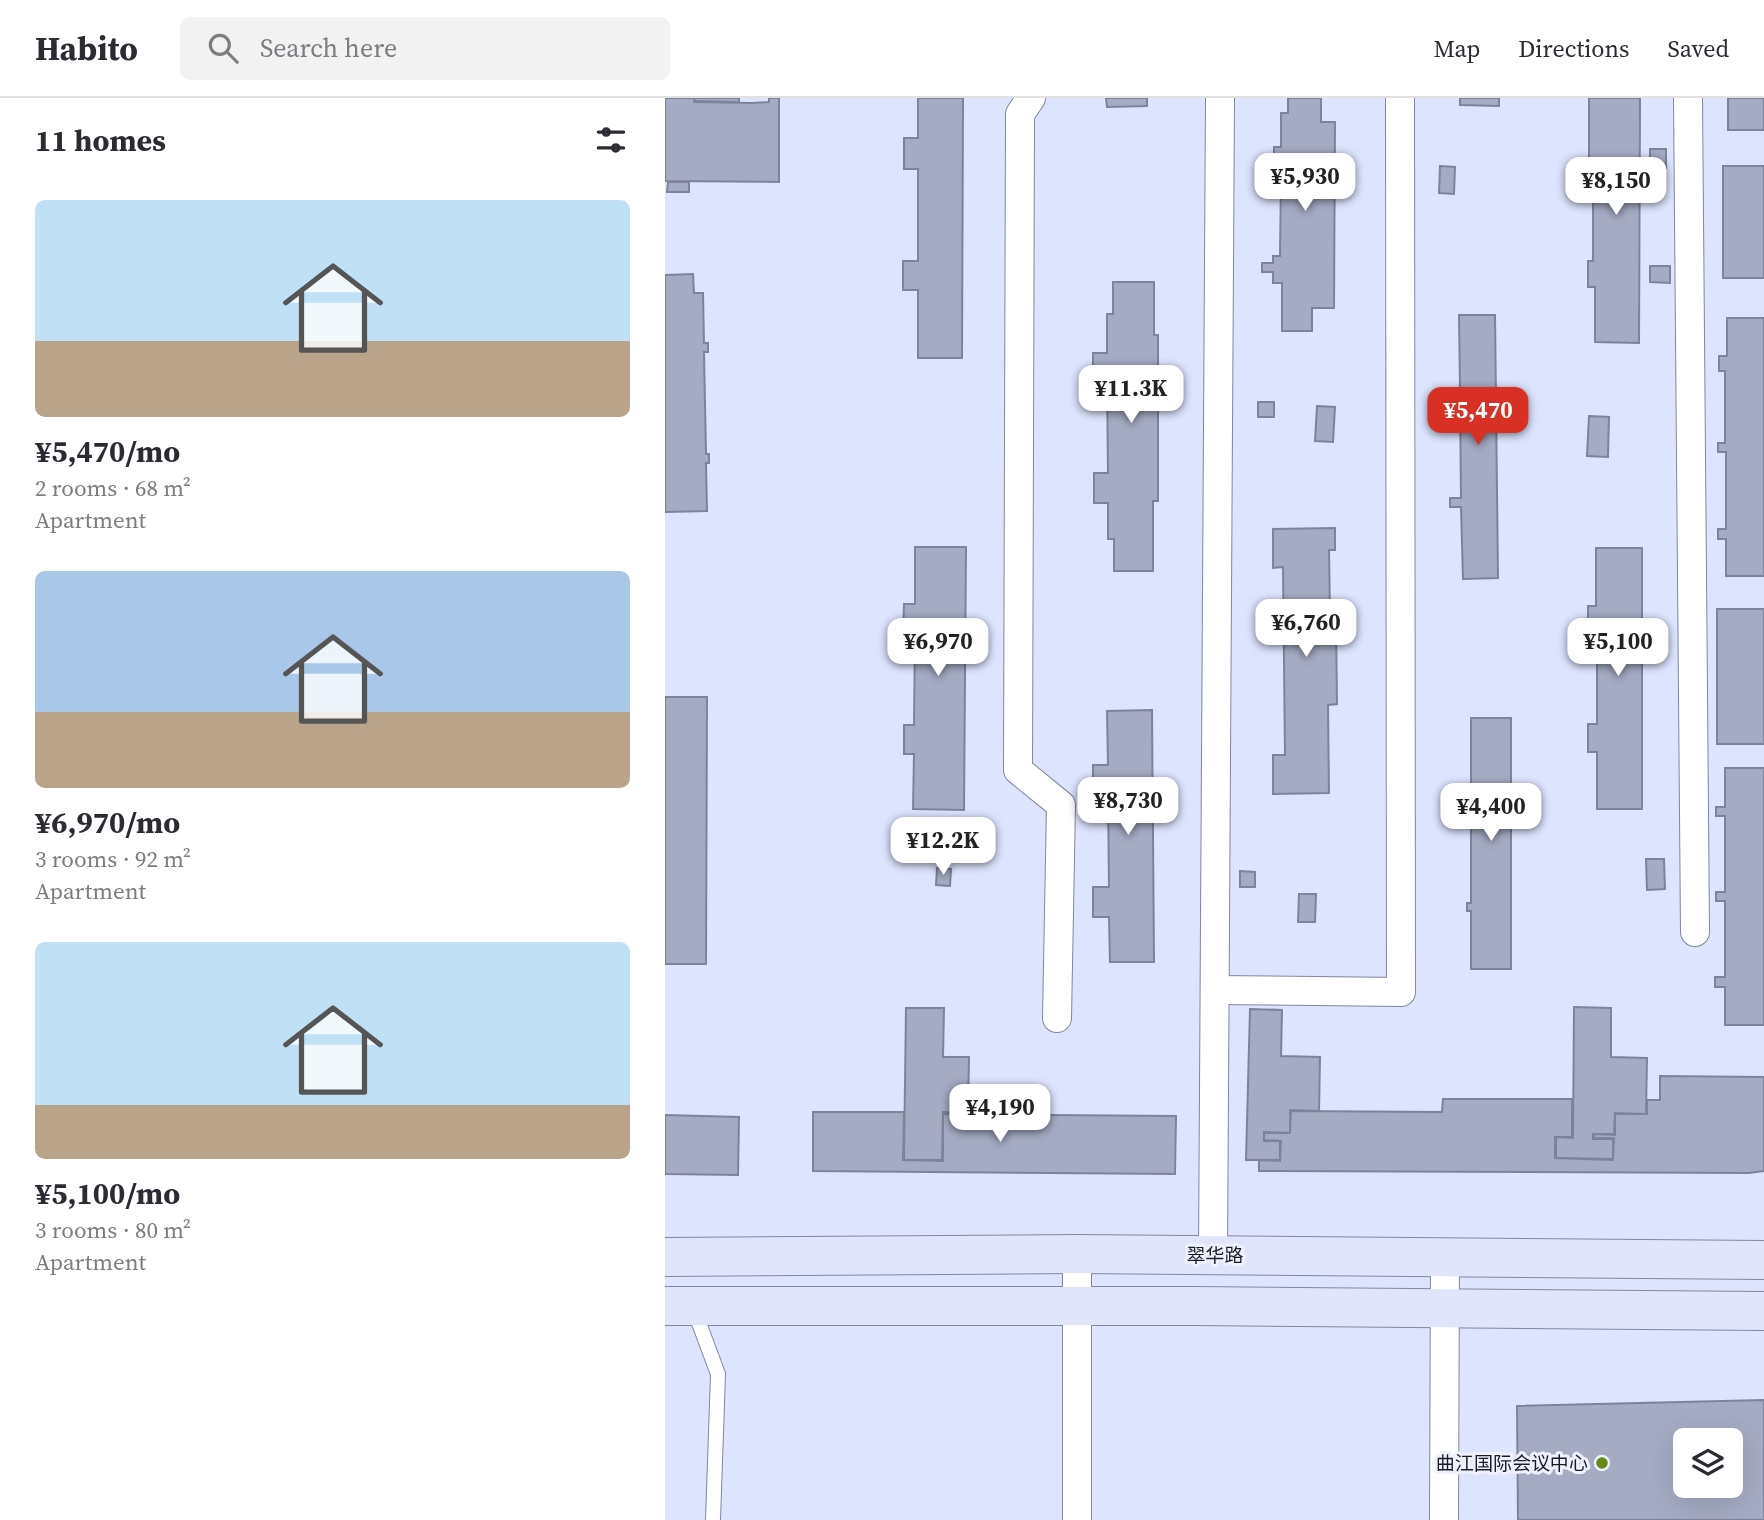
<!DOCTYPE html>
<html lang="en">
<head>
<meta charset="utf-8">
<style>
  body { margin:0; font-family:"Source Serif 4","Noto Sans SC",serif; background:#f2f2f3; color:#2b2b33; height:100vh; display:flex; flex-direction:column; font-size:26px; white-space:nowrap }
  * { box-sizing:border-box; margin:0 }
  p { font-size:23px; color:#7c7c81 }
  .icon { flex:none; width:38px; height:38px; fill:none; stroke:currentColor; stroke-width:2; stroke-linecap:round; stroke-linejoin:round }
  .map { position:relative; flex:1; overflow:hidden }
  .panel { display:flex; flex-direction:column; background:#fff; width:665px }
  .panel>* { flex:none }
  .tools { position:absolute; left:1008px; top:1330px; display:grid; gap:14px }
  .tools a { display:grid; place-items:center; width:70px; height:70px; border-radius:10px; background:#fff; box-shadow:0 7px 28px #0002; font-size:35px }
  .price { position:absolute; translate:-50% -60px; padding:0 16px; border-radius:14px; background:#fff; color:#222; font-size:23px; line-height:46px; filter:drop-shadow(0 2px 4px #0008) }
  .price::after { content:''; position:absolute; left:50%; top:42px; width:21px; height:16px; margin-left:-10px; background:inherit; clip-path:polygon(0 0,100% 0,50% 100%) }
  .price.active { background:#d93025; color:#fff }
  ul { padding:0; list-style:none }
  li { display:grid; align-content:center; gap:14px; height:371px; padding:0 35px }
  li span { display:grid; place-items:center; height:217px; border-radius:10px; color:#555 }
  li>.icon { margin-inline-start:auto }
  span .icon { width:126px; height:126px; fill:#fffc; stroke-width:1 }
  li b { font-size:30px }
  h2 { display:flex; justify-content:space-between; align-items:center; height:84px; padding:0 35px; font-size:30px }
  header { display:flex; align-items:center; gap:42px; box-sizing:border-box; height:98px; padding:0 35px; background:#fff; border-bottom:2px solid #e1e1e2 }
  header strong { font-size:33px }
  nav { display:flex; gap:38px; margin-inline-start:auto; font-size:24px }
  .search { width:490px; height:63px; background:#f2f2f3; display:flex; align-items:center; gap:18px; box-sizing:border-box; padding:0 24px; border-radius:10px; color:#7c7c81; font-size:26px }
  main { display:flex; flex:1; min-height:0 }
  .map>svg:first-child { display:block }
  .building { fill:#a4abc3; stroke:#7d839a; stroke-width:2; fill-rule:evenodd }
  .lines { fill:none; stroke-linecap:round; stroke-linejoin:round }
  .service-casing { stroke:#81879e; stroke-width:16 }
  .minor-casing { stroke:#81879e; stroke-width:30 }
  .secondary-casing { stroke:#81879e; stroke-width:40 }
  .service { stroke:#fff; stroke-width:14 }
  .minor { stroke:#fff; stroke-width:28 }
  .secondary { stroke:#e0e5fb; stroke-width:38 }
  .poi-dot { fill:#648b16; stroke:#eff2fc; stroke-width:2.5 }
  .labels { text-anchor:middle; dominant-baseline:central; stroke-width:6; stroke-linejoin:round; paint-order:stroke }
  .street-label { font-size:19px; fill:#1a1d26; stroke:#eff2fc }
  .poi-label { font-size:19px; fill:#1a1d26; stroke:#eff2fc; text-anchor:end }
</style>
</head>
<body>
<header>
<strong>Habito</strong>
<div class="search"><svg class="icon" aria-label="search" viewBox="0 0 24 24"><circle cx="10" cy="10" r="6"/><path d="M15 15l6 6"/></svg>Search here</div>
<nav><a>Map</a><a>Directions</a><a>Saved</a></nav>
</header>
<main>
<section class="panel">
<h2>11 homes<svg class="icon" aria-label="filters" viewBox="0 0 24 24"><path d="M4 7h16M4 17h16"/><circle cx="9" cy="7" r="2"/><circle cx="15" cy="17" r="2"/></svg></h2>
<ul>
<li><span style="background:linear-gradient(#bfe0f5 65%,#b9a48a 0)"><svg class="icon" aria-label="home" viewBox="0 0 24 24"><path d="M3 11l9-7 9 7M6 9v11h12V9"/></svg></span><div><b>¥5,470/mo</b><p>2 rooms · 68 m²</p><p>Apartment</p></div></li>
<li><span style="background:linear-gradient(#a9c7e8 65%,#b9a48a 0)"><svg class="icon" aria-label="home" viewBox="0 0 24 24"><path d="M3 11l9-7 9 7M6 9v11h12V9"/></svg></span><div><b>¥6,970/mo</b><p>3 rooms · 92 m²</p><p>Apartment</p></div></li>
<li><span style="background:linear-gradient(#bfe0f5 75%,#b9a48a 0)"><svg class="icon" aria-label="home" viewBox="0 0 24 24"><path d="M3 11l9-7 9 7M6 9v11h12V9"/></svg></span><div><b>¥5,100/mo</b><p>3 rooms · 80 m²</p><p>Apartment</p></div></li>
</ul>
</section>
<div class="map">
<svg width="1099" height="1422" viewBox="0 0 1099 1422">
  <rect width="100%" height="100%" fill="#dde4fe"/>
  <!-- building -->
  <g class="building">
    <polygon points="0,0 29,0 29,4 87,5 104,4 104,0 114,0 114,84 0,83"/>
    <polygon points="29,0 74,0 74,4 30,3"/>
    <polygon points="253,0 298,0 297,260 253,260 253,192 238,192 238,163 253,163 253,71 239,71 239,40 253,40"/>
    <polygon points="441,0 482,0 482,8 442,9"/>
    <polygon points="623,0 656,0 656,24 670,24 669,210 647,210 647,233 617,233 617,185 608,185 608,174 597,174 597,165 608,165 608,158 615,158 616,78 609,78 609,67 596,67 596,60 609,60 609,49 616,49 616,15 623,15"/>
    <polygon points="795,0 834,0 834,8 795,7"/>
    <polygon points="924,0 975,0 974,245 930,244 930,189 923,189 923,163 928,163 928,70 924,70"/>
    <rect x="1063" y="0" width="36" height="32"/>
    <rect x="985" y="51" width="16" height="19"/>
    <polygon points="775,68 790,69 789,96 774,95"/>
    <rect x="1058" y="68" width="41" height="112"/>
    <polygon points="3,84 24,84 24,94 2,94"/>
    <polygon points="985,168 1005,168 1005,185 985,184"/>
    <polygon points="28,176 29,195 38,195 39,245 43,245 43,254 39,254 41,356 44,356 44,365 41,365 42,413 0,414 0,177"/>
    <polygon points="448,184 489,184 489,237 493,237 493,403 488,403 488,473 449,473 449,441 443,441 443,405 429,405 429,375 443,375 442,283 428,283 428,255 442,255 442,216 448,216"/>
    <polygon points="794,217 830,217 833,480 798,481 796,409 785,409 785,400 796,400 795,299 786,299 785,290 795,290"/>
    <polygon points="1062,220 1099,220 1099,478 1061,478 1061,441 1053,441 1053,431 1061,431 1061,354 1053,354 1053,345 1060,345 1060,273 1054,273 1054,258 1062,258"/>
    <rect x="593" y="304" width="16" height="15"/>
    <polygon points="652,308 670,309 668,344 650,343"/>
    <polygon points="924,318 944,319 943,359 922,358"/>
    <polygon points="670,430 670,452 664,452 665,517 671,517 672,606 663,607 664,695 608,696 608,657 620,657 618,469 608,470 608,431"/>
    <polygon points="250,449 301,449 299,712 248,711 249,656 239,656 239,627 249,627 250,534 238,534 239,506 250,506"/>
    <polygon points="931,450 977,450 977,711 932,711 932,654 923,654 923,626 932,626 932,536 923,536 923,508 931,508"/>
    <rect x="1052" y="511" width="47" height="135"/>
    <polygon points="0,599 42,599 41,866 0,866"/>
    <polygon points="487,612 489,864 445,864 444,819 428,819 428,789 444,789 443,698 428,698 428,667 443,667 442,613"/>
    <polygon points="806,620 846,620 846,871 806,871 806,813 802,813 802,805 806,805 806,702 799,702 799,692 806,692"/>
    <polygon points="1060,670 1099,670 1099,927 1060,927 1060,889 1050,889 1050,879 1060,879 1060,803 1051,803 1051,794 1060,794 1060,718 1051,718 1051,709 1060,709"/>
    <polygon points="981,761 999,761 1000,791 982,792"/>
    <polygon points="272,770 286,771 285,788 271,787"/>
    <polygon points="575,773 590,774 590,789 575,789"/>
    <polygon points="634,796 651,796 650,824 633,824"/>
    <polygon points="909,909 946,910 946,959 982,960 981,1016 950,1015 949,1036 928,1036 928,1041 948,1041 948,1061 891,1060 891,1039 908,1040"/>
    <polygon points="241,910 279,910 278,959 304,959 303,1015 278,1014 277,1062 239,1062"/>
    <polygon points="585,911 617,912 616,958 655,959 654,1013 625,1012 625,1035 599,1034 599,1043 615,1043 615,1062 581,1062"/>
    <polygon points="995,978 1099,979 1099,1073 1084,1075 594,1073 594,1062 615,1063 616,1043 599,1042 599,1035 625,1035 626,1013 777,1014 778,1001 907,1001 907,1039 890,1039 890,1060 948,1062 949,1040 929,1040 929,1036 950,1037 950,1016 982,1016 982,1002 995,1002"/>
    <polygon points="148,1014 239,1014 238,1062 278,1063 278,1016 511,1018 510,1076 148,1073"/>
    <polygon points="0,1017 74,1019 73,1077 0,1076"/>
    <path d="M1099,1302V1422H853L852,1308ZM1020,1342H1066V1388H1020Z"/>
  </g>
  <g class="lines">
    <defs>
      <polyline id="service" points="28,1209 53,1276 48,1422"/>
      <g id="minor">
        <polyline points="366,0 355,16 353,672 396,707 392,920"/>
        <polyline points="1023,0 1030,834"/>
        <polyline points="550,892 736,894 735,0"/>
        <polyline points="548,1157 555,0"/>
        <polyline points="412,1422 412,1156"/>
        <polyline points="779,1422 780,1159"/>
      </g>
      <g id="secondary">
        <polyline points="0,1159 412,1156 1099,1162"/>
        <polyline points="0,1208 528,1208 1099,1213"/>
      </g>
    </defs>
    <!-- service casing -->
    <use href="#service" class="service-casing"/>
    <!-- minor casing -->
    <use href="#minor" class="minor-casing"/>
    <!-- secondary casing -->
    <use href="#secondary" class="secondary-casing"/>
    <!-- service -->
    <use href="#service" class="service"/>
    <!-- minor -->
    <use href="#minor" class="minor"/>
    <!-- secondary -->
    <use href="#secondary" class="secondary"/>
  </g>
  <!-- markers -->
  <circle class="poi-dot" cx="937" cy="1365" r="7"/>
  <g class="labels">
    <!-- street labels -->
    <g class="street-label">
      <text x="550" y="1157">翠华路</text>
    </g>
    <!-- poi labels -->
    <g class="poi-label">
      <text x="923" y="1365">曲江国际会议中心</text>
    </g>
  </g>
</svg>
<div class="tools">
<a><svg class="icon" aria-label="layers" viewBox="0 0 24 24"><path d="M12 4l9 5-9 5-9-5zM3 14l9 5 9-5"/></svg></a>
</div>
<b class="price" style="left:640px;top:115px">¥5,930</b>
<b class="price" style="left:951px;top:119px">¥8,150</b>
<b class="price" style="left:466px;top:327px">¥11.3K</b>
<b class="price active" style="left:813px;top:349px">¥5,470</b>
<b class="price" style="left:641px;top:561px">¥6,760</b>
<b class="price" style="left:273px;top:580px">¥6,970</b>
<b class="price" style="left:953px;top:580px">¥5,100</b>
<b class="price" style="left:463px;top:739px">¥8,730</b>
<b class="price" style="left:826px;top:745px">¥4,400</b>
<b class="price" style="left:278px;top:779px">¥12.2K</b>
<b class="price" style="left:335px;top:1046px">¥4,190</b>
</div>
</main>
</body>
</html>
